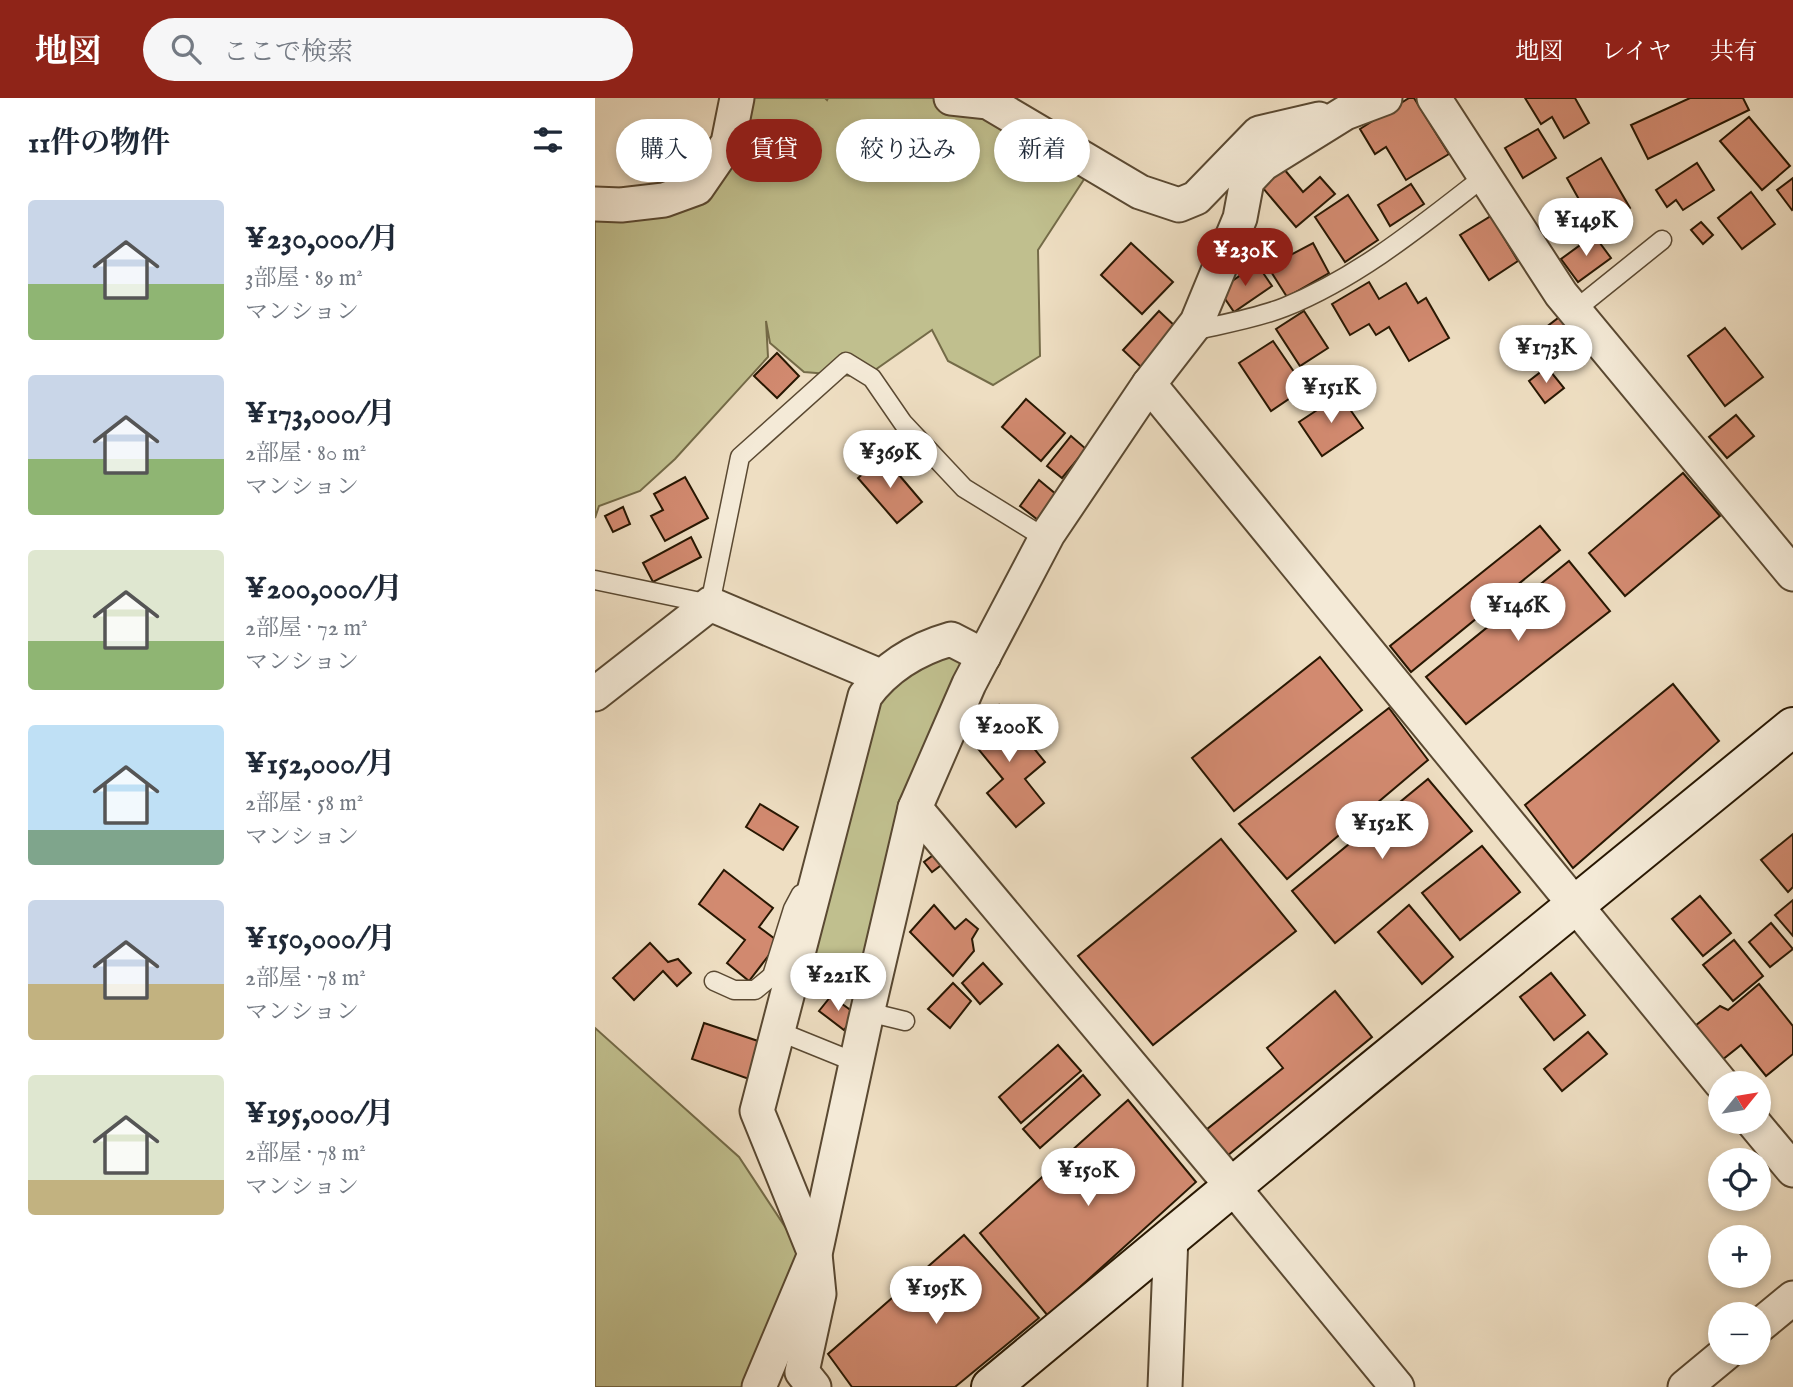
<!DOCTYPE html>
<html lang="ja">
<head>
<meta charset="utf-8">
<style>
  body { margin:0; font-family:"IM FELL English","Noto Serif JP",serif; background:#f6f6f7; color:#1f2937; height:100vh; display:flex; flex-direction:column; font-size:26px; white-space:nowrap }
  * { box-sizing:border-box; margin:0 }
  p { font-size:23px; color:#747a83 }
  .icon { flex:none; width:38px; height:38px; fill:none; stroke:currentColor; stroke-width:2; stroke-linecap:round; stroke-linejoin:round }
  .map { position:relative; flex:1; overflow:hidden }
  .details { display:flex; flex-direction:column; background:#fff; width:595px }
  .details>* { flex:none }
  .banner { position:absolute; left:21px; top:21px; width:665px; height:63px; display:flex; gap:14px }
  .needle { width:46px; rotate:60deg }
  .tools { position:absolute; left:1113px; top:973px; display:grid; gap:14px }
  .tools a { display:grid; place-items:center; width:63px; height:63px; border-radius:50%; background:#fff; box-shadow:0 4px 10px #0003; font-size:35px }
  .price { position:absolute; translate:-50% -60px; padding:0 16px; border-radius:24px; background:#fff; color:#222; font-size:23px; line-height:46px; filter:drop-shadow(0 2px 4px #0008) }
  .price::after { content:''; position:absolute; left:50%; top:42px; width:21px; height:16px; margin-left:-10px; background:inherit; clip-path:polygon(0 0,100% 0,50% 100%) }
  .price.selected { background:#8f2418; color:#fff }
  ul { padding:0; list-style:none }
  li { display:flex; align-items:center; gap:21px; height:175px; padding:0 28px }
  li span { display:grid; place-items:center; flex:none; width:196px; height:140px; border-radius:7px; color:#555 }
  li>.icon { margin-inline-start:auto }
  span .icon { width:84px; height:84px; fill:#fffc; stroke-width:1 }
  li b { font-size:30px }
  h2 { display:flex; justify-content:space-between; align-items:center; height:84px; padding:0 28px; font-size:30px }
  .chip { padding:0 24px; border-radius:32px; background:#fff; box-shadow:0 4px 10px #0003; font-size:24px; line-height:63px }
  .chip.selected { background:#8f2418; color:#fff }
  header { display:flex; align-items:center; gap:42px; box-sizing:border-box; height:98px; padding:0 35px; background:#8f2418; color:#fff }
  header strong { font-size:33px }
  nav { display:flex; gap:38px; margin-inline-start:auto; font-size:24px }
  .search { width:490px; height:63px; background:#f6f6f7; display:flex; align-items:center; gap:18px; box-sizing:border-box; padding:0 24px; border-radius:38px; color:#747a83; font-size:26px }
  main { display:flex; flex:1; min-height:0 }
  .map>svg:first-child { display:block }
  .green { fill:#c0bf8e; stroke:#746b48; stroke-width:2 }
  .building { fill:#d28a70; stroke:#281702; stroke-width:2 }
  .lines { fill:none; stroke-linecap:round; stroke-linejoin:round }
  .lane-casing { stroke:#5a4932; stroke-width:21 }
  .street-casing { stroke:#5a4932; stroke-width:37 }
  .secondary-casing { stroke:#281702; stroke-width:42 }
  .lane { stroke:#f4ead7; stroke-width:18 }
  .street { stroke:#f4ead7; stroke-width:33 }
  .secondary { stroke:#f4ead7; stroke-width:38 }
</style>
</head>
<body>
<header>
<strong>地図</strong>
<div class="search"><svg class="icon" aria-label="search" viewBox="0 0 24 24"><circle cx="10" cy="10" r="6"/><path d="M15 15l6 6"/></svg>ここで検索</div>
<nav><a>地図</a><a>レイヤ</a><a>共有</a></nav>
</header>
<main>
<section class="details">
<h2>11件の物件<svg class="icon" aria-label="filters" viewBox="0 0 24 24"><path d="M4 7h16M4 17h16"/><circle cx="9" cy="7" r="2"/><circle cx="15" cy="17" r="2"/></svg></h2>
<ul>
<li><span style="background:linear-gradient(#c9d6e8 60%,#8fb573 0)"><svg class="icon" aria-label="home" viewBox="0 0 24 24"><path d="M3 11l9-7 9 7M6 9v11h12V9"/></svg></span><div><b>¥230,000/月</b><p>3部屋 · 89 m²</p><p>マンション</p></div></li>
<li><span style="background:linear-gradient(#c9d6e8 60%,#8fb573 0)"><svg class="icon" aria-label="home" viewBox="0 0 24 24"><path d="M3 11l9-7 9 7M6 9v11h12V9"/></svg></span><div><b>¥173,000/月</b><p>2部屋 · 80 m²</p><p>マンション</p></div></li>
<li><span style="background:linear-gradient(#dfe7d0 65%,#8fb573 0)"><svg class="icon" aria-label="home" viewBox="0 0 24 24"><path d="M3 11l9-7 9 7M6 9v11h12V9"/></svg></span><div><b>¥200,000/月</b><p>2部屋 · 72 m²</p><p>マンション</p></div></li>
<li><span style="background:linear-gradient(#bfe0f5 75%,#7fa58c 0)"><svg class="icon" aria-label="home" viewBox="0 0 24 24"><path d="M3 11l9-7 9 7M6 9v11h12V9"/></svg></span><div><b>¥152,000/月</b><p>2部屋 · 58 m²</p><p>マンション</p></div></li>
<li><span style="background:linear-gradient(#c9d6e8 60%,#c2b280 0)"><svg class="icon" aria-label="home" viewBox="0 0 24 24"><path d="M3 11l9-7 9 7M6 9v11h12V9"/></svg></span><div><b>¥150,000/月</b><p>2部屋 · 78 m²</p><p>マンション</p></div></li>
<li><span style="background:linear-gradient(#dfe7d0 75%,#c2b280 0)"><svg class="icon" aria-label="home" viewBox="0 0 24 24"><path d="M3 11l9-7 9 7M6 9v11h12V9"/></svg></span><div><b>¥195,000/月</b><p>2部屋 · 78 m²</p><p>マンション</p></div></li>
</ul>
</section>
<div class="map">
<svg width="1198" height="1289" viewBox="0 0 1198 1289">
  <rect width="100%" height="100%" fill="#eedec2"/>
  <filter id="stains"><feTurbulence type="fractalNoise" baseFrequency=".00286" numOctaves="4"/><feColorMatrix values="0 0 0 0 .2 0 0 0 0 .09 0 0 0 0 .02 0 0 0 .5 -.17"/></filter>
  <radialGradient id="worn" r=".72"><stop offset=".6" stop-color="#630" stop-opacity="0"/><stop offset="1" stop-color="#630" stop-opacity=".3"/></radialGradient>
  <!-- green -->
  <g class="green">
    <polygon points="142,0 230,0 232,2 233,0 343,0 499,66 443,152 445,258 398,287 353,263 337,232 270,279 209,274 175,245 171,223 173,259 80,361 45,393 4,408 0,420 0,112 106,84"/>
    <polygon points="318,556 387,562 276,899 208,869 267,609"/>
    <polygon points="0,930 144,1059 206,1153 147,1289 0,1289"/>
  </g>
  <!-- building -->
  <g class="building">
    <polygon points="814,0 819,0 854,56 811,82 791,49 780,56 765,31"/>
    <polygon points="930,0 980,0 994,25 969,40 957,19 946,26"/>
    <polygon points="1095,0 1148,0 1154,12 1053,61 1036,27"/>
    <polygon points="1154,19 1195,68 1167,92 1125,43"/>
    <polygon points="943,31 961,60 928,80 910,50"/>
    <polygon points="1006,60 1035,110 1000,130 972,80"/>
    <polygon points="1102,65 1119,92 1088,112 1081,102 1072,109 1061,92"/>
    <polygon points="689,71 708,94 725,79 740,96 701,129 667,89"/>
    <polygon points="1198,80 1198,111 1197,112 1182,92"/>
    <polygon points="816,86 829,106 795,128 783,107"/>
    <polygon points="1156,94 1180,126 1147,151 1123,120"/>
    <polygon points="753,97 783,142 750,164 720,119"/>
    <polygon points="896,118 923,163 894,182 865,137"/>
    <polygon points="1106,124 1118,137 1108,146 1096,132"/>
    <polygon points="999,137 1016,160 983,184 966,161"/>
    <polygon points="536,145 578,184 547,216 506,177"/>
    <polygon points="718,145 734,175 692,199 673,169"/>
    <polygon points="662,166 677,188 639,214 624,192"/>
    <polygon points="774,184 784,201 811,185 823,205 831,200 854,240 814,263 794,229 781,237 774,226 755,237 737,206"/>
    <polygon points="564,213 582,230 546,269 528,252"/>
    <polygon points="709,213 733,250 705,268 681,231"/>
    <polygon points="967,217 985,240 955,263 937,240"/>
    <polygon points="1130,230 1168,279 1130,308 1093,258"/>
    <polygon points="678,243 710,290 676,313 644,265"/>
    <polygon points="182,255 204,278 182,300 159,278"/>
    <polygon points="952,269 969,290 950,305 934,283"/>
    <polygon points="745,297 768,330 727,358 704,324"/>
    <polygon points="431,301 470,335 446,363 407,329"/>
    <polygon points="1141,317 1159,338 1132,360 1114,339"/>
    <polygon points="476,338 491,351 467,380 452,368"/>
    <polygon points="288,358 327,404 302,425 263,380"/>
    <polygon points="1088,375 1125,418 1030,498 994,455"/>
    <polygon points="90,379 113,420 70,443 56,418 68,412 59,396"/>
    <polygon points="444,382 462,397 443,422 425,408"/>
    <polygon points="28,409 35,426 18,434 10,418"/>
    <polygon points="945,428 965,452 816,574 795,548"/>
    <polygon points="96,439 106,459 58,484 48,465"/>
    <polygon points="974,463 1015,513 871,626 831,579"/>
    <polygon points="725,559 767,612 639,713 597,660"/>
    <polygon points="1078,586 1124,643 978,770 930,707"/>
    <polygon points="404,607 450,664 430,681 449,705 421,729 392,695 408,681 370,635"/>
    <polygon points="794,610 833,662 692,781 644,726"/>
    <polygon points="833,681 877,733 740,845 697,793"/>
    <polygon points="165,706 203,729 188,752 151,729"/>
    <polygon points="1198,736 1198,789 1193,794 1166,762"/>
    <polygon points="626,741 701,833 558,947 483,858"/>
    <polygon points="887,748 925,794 865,842 827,795"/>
    <polygon points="345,752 353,762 337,774 329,764"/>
    <polygon points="129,772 178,810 164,829 184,844 154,883 132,865 150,842 104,806"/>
    <polygon points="1105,798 1136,835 1108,858 1077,821"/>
    <polygon points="1198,802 1198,838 1180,817"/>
    <polygon points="339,807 360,831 371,821 383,831 377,841 379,853 358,878 315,834"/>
    <polygon points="814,807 858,859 827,886 783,834"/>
    <polygon points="1176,825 1198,851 1175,869 1154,844"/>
    <polygon points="1139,842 1168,878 1138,903 1108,867"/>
    <polygon points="55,845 73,864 83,861 96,875 82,888 68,873 39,902 18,880"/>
    <polygon points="388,865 407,886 385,906 367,885"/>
    <polygon points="956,875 990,917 959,942 925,899"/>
    <polygon points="358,885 376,903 355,930 333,911"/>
    <polygon points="1164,886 1198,928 1198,956 1171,978 1146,947 1127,962 1100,928 1125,908 1133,912"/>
    <polygon points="740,893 777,939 632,1058 611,1032 688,970 672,950"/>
    <polygon points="236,898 261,916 249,932 224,913"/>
    <polygon points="109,925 166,944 154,981 97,961"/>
    <polygon points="993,934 1012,956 967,993 949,971"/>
    <polygon points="463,947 486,973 426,1025 404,999"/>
    <polygon points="488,977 505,997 445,1050 428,1031"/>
    <polygon points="533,1002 601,1084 453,1218 385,1135"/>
    <polygon points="369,1137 444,1220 360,1289 257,1289 233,1256"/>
  </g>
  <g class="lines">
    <defs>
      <g id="lane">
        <polyline points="980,212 1067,142"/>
        <path d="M597,233C627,226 660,221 690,209C764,179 827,127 890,78"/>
        <polyline points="0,482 115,506 145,359 251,264 277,280 308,325 369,390 450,440"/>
        <polyline points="119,883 139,892 160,892 177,878 198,811 206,796"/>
        <polyline points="273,914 310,923"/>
        <polyline points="183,933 262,965"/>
      </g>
      <g id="street">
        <polyline points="356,0 393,4 545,94 584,107 601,100 664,35 724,21"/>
        <polyline points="839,0 966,196 1198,476"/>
        <polyline points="0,106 26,107 69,102 102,90 133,45 142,0"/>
        <polyline points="554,286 1126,985"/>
        <polyline points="0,596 115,506 285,578"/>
        <polyline points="320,710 637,1088 802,1289"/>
        <polyline points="1158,1024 1198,1072"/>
        <polyline points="1164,1228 1198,1200"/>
        <path d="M164,1289L220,1156L162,1013L270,598C292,568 321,551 356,541L389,558"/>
        <polyline points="219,1289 207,1274 224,1196 220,1156 270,924 320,710 374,586 453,436 554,286 602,224 645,120 652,83 668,66 750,15 790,0"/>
        <polyline points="570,1289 576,1138"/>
        <polyline points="1090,1289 1131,1255"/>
      </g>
      <polyline id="secondary" points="396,1289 772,977 1198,629"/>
    </defs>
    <!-- lane casing -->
    <use href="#lane" class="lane-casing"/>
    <!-- street casing -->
    <use href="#street" class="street-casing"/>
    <!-- secondary casing -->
    <use href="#secondary" class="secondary-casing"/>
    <!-- lane -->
    <use href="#lane" class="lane"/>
    <!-- street -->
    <use href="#street" class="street"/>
    <!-- secondary -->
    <use href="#secondary" class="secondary"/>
  </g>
  <rect width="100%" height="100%" filter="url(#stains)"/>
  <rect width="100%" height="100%" fill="url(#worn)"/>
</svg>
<div class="tools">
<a><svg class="needle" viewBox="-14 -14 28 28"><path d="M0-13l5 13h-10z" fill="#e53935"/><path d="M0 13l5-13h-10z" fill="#747a83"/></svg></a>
<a><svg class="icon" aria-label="locate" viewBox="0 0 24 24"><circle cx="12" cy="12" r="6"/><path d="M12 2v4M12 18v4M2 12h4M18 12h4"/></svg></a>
<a>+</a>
<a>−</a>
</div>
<b class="price" style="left:991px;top:160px">¥149K</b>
<b class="price selected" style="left:650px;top:190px">¥230K</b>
<b class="price" style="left:951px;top:287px">¥173K</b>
<b class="price" style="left:736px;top:327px">¥151K</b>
<b class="price" style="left:295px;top:392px">¥369K</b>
<b class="price" style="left:923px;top:545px">¥146K</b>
<b class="price" style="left:414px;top:666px">¥200K</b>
<b class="price" style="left:787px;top:763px">¥152K</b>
<b class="price" style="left:243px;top:915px">¥221K</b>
<b class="price" style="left:493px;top:1110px">¥150K</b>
<b class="price" style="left:341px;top:1228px">¥195K</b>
<div class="banner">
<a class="chip">購入</a>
<a class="chip selected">賃貸</a>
<a class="chip">絞り込み</a>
<a class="chip">新着</a>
</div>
</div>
</main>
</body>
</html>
